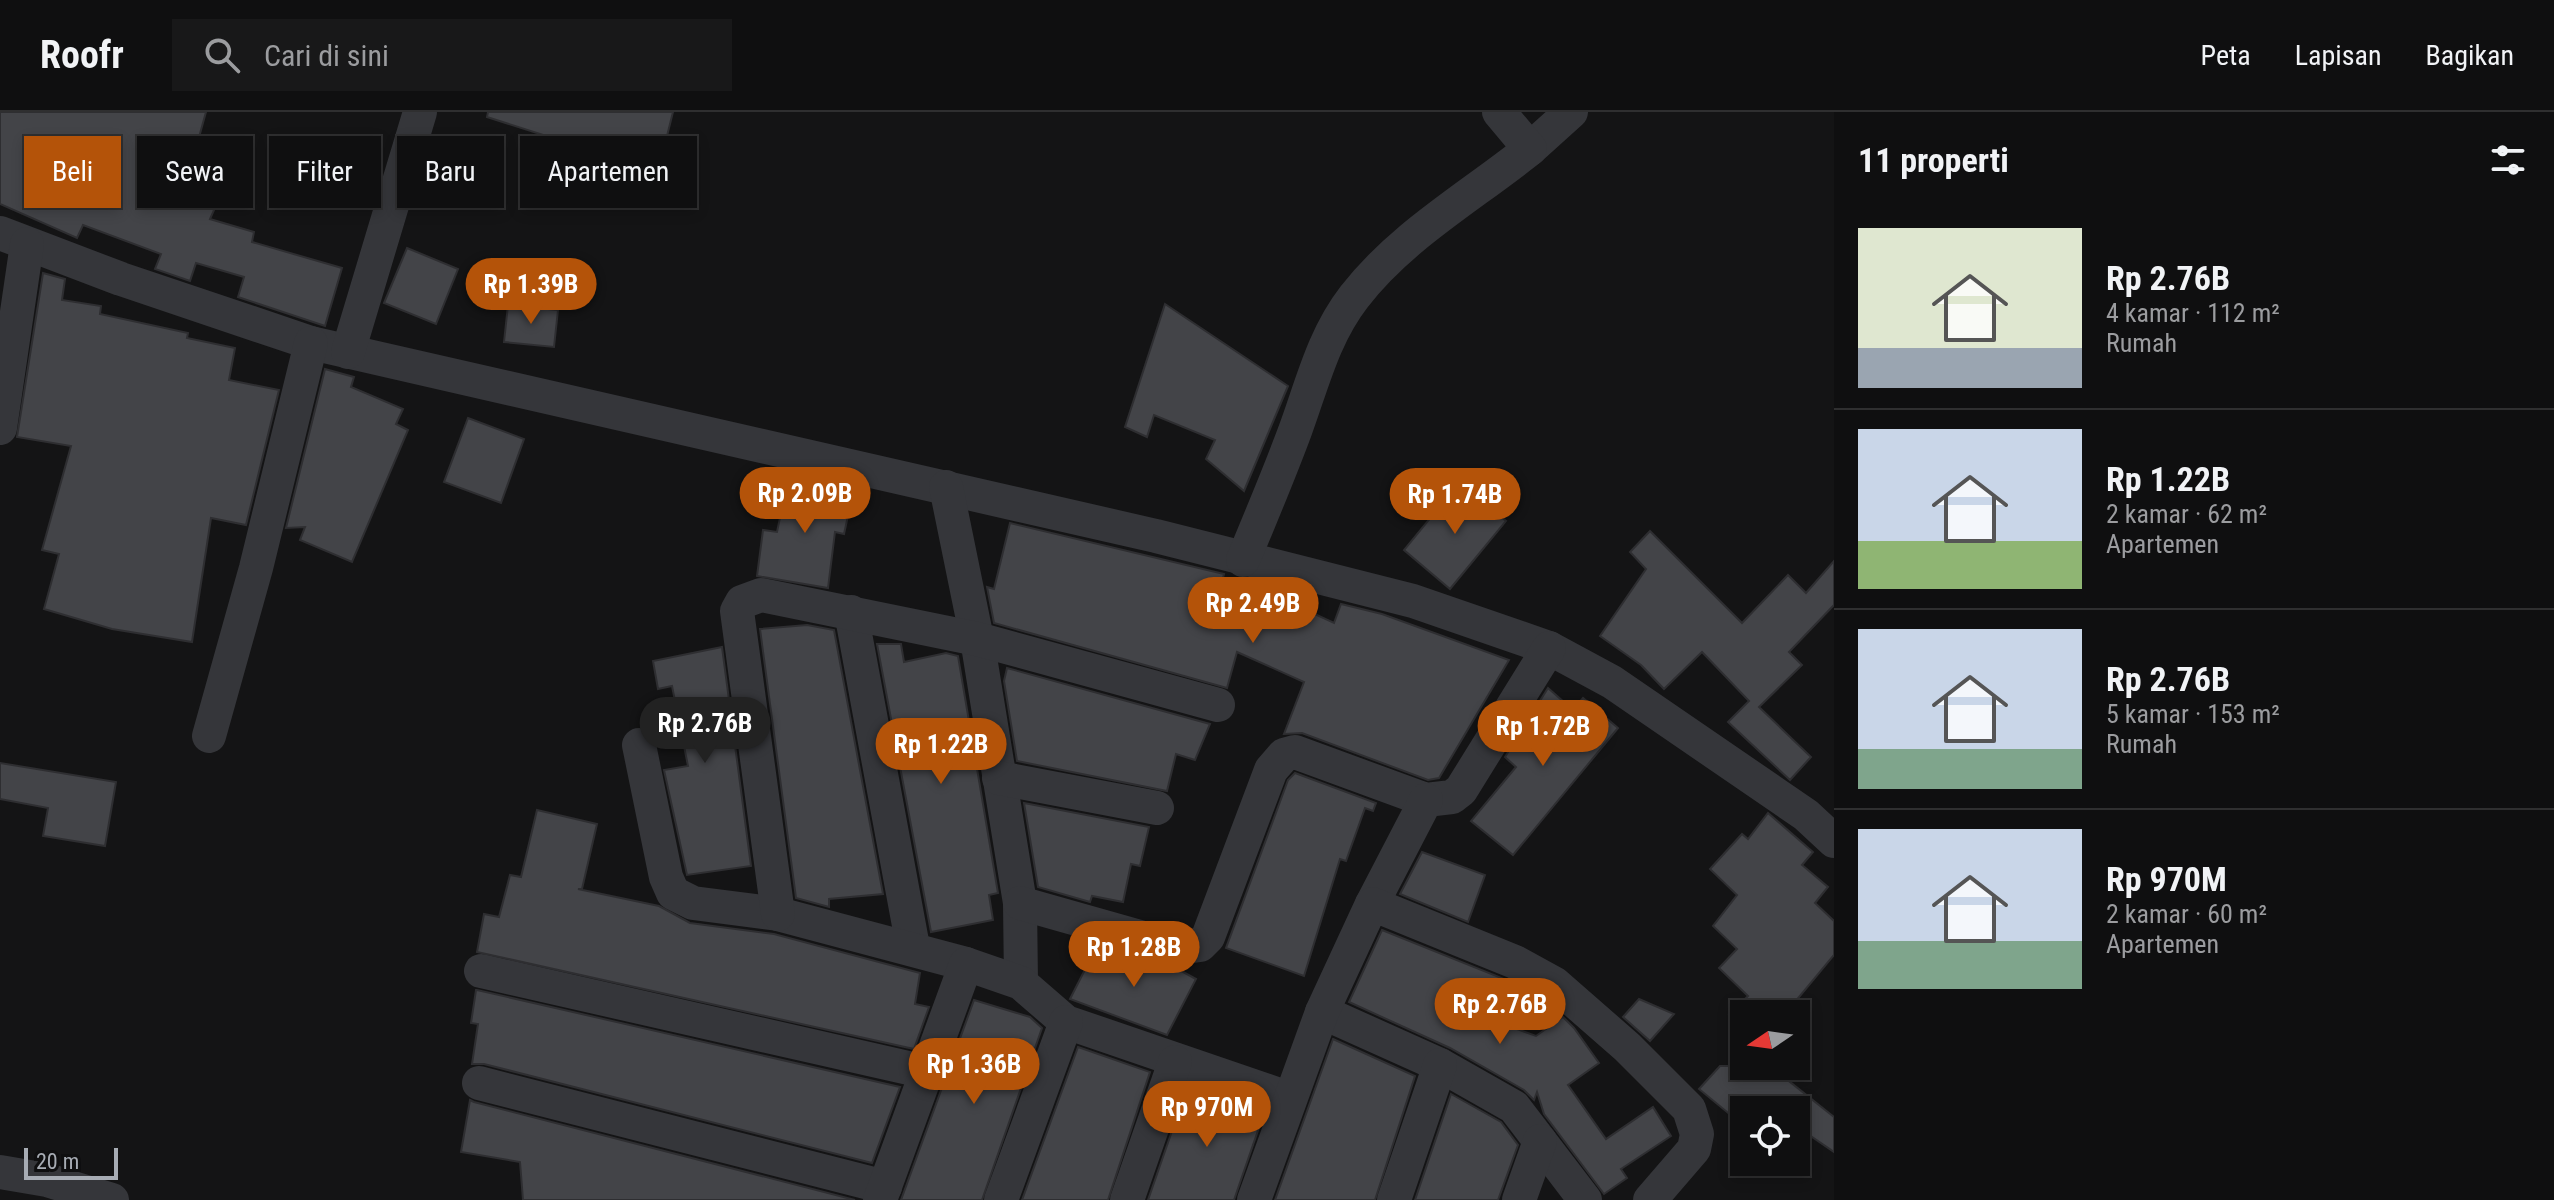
<!DOCTYPE html>
<html lang="id">
<head>
<meta charset="utf-8">
<style>
  body { margin:0; font-family:"Roboto Condensed",sans-serif; background:#181819; color:#f1f3f6; height:100vh; display:flex; flex-direction:column; font-size:30px; white-space:nowrap }
  * { box-sizing:border-box; margin:0 }
  p { font-size:26px; color:#9b9c9f }
  .icon { flex:none; width:44px; height:44px; fill:none; stroke:currentColor; stroke-width:2; stroke-linecap:round; stroke-linejoin:round }
  .map { position:relative; flex:1; overflow:hidden }
  .drawer { display:flex; flex-direction:column; background:#0f0f10; width:720px }
  .drawer>* { flex:none }
  .banner { position:absolute; left:24px; top:24px; width:760px; height:72px; display:flex; gap:16px }
  .needle { width:52px; rotate:257deg }
  .fabs { position:absolute; left:1730px; top:888px; display:grid; gap:16px }
  .fabs a { display:grid; place-items:center; width:80px; height:80px; border-radius:0px; background:#0f0f10; box-shadow:0 4px 12px #0003,0 0 0 2px #2f2f30; font-size:40px }
  .scale { position:absolute; left:24px; bottom:20px; width:94px; box-sizing:border-box; padding-left:8px; border:4px solid #a7acb4; border-top:0; font-size:22px; line-height:28px; white-space:nowrap; color:#a7acb4; -webkit-text-stroke:6px #0f0f10; paint-order:stroke }
  .price { position:absolute; translate:-50% -68px; padding:0 18px; border-radius:28px; background:#b45309; color:#fff; font-size:26px; line-height:52px; filter:drop-shadow(0 2px 4px #0008) }
  .price::after { content:''; position:absolute; left:50%; top:48px; width:24px; height:18px; margin-left:-12px; background:inherit; clip-path:polygon(0 0,100% 0,50% 100%) }
  .price.active { background:#222; color:#fff }
  ul { padding:0; list-style:none }
  li { display:flex; align-items:center; gap:24px; height:200px; padding:0 24px }
  li+li { border-top:2px solid #2f2f30 }
  li span { display:grid; place-items:center; flex:none; width:224px; height:160px; border-radius:0px; color:#555 }
  li>.icon { margin-inline-start:auto }
  span .icon { width:96px; height:96px; fill:#fffc; stroke-width:1 }
  li b { font-size:34px }
  h2 { display:flex; justify-content:space-between; align-items:center; height:96px; padding:0 24px; font-size:34px }
  .chip { padding:0 28px; border-radius:0px; background:#0f0f10; box-shadow:0 4px 12px #0003,0 0 0 2px #2f2f30; font-size:28px; line-height:72px }
  .chip.active { background:#b45309; color:#fff }
  header { display:flex; align-items:center; gap:48px; box-sizing:border-box; height:112px; padding:0 40px; background:#0f0f10; border-bottom:2px solid #2f2f30 }
  header strong { font-size:38px }
  nav { display:flex; gap:44px; margin-inline-start:auto; font-size:28px }
  .search { width:560px; height:72px; background:#181819; display:flex; align-items:center; gap:20px; box-sizing:border-box; padding:0 28px; border-radius:0px; color:#9b9c9f; font-size:30px }
  main { display:flex; flex:1; min-height:0 }
  .map>svg:first-child { display:block }
  .building { fill:#434448; stroke:#2e2e31; stroke-width:2 }
  .lines { fill:none; stroke-linecap:round; stroke-linejoin:round }
  .minor { stroke:#35363a; stroke-width:34 }
</style>
</head>
<body>
<header>
<strong>Roofr</strong>
<div class="search"><svg class="icon" aria-label="search" viewBox="0 0 24 24"><circle cx="10" cy="10" r="6"/><path d="M15 15l6 6"/></svg>Cari di sini</div>
<nav><a>Peta</a><a>Lapisan</a><a>Bagikan</a></nav>
</header>
<main>
<div class="map">
<svg width="1834" height="1088" viewBox="0 0 1834 1088">
  <rect width="100%" height="100%" fill="#141415"/>
  <!-- building -->
  <g class="building">
    <polygon points="0,0 206,0 188,65 222,80 210,107 254,120 252,130 342,156 325,214 238,185 244,165 196,151 190,169 155,157 161,142 83,113 77,126 0,92"/>
    <polygon points="488,0 673,0 662,44 588,26 584,36 487,5"/>
    <polygon points="407,136 458,157 436,212 384,191"/>
    <polygon points="43,161 65,167 62,188 101,194 100,202 188,221 187,226 235,236 229,268 279,278 246,413 211,406 192,530 112,517 44,497 59,442 42,438 71,334 17,325"/>
    <polygon points="1165,192 1288,274 1244,379 1206,347 1215,328 1154,303 1147,325 1125,315"/>
    <polygon points="508,193 558,198 554,235 504,230"/>
    <polygon points="325,257 354,265 351,275 403,297 396,312 408,318 352,450 300,428 305,415 286,416"/>
    <polygon points="468,306 524,327 501,391 444,370"/>
    <polygon points="788,368 853,381 844,422 835,420 828,476 757,464 763,418 777,420"/>
    <polygon points="1460,370 1506,409 1450,477 1404,438"/>
    <polygon points="1010,411 1224,462 1220,478 1278,492 1280,486 1334,511 1341,492 1382,502 1509,548 1439,666 1428,668 1302,621 1284,622 1304,570 1237,540 1227,576 994,511 987,475 994,477"/>
    <polygon points="1650,419 1742,511 1788,463 1806,481 1834,449 1834,493 1789,540 1802,553 1759,595 1811,645 1790,668 1728,610 1749,589 1702,540 1664,577 1641,553 1600,524 1646,457 1630,440"/>
    <polygon points="807,513 834,518 883,782 829,787 829,795 796,786 760,517"/>
    <polygon points="877,532 901,532 904,550 946,541 958,544 998,781 989,783 993,808 931,820"/>
    <polygon points="722,535 751,754 687,763 664,658 688,654 672,574 658,577 653,549"/>
    <polygon points="1007,556 1210,612 1195,648 1176,642 1167,679 1017,649 1004,569"/>
    <polygon points="1548,576 1573,598 1583,586 1618,616 1513,743 1471,709 1516,655 1505,645"/>
    <polygon points="0,651 116,670 105,734 43,724 48,696 0,687"/>
    <polygon points="1295,661 1376,691 1373,699 1365,696 1346,749 1340,747 1304,864 1226,836 1288,668"/>
    <polygon points="1024,691 1149,715 1140,754 1131,752 1123,790 1092,784 1090,790 1038,775"/>
    <polygon points="537,698 597,712 582,777 578,777 659,794 690,811 774,822 920,861 915,892 929,895 914,937 477,840 484,802 499,805 510,763 521,765"/>
    <polygon points="1768,701 1813,740 1802,753 1828,775 1815,791 1834,809 1834,843 1785,902 1730,902 1748,884 1719,856 1737,837 1713,814 1737,783 1710,757 1742,722 1748,727"/>
    <polygon points="1422,740 1485,763 1468,810 1400,782"/>
    <polygon points="1382,818 1509,869 1498,910 1536,924 1563,905 1574,916 1599,951 1568,973 1606,1027 1653,995 1671,1024 1621,1057 1627,1066 1604,1082 1544,1002 1537,980 1534,988 1524,978 1450,936 1349,890"/>
    <polygon points="1097,834 1124,846 1128,842 1174,855 1196,867 1167,923 1070,887"/>
    <polygon points="476,878 477,878 900,975 872,1051 484,952 472,952 478,912 471,911"/>
    <polygon points="1639,887 1674,902 1650,929 1623,905"/>
    <polygon points="974,888 1030,905 1042,916 982,1088 901,1088"/>
    <polygon points="1333,927 1415,964 1375,1088 1275,1088"/>
    <polygon points="1078,935 1150,960 1108,1088 1022,1088"/>
    <polygon points="1720,954 1770,954 1834,1005 1834,1040 1796,1014 1796,998 1744,998 1744,1014 1699,977"/>
    <polygon points="1188,973 1264,1001 1234,1088 1148,1088"/>
    <polygon points="1451,982 1501,1010 1518,1033 1498,1088 1415,1088"/>
    <polygon points="470,988 474,990 855,1088 523,1088 520,1050 461,1040"/>
  </g>
  <g class="lines">
    <!-- minor -->
    <g class="minor">
      <polyline points="1530,37 1571,0"/>
      <polyline points="0,121 121,167 311,231 1156,424 1413,489 1549,536 1612,570 1806,703 1834,729"/>
      <polyline points="348,240 420,0"/>
      <polyline points="0,316 27,132"/>
      <polyline points="946,375 977,527 1020,791 1021,871"/>
      <path d="M1243,448C1261,405 1279,362 1295,319C1312,273 1323,225 1354,185C1401,124 1470,85 1530,37L1499,0"/>
      <polyline points="851,500 913,835"/>
      <polyline points="209,624 256,456 311,231"/>
      <polyline points="639,633 666,765 673,781 693,791 778,802 966,852"/>
      <polyline points="999,666 1157,696"/>
      <polyline points="1020,791 1179,836 1200,833 1208,825 1271,658 1284,643 1295,640 1426,688 1452,685 1461,678 1549,536"/>
      <polyline points="1372,792 1426,688"/>
      <polyline points="778,802 737,499 742,490 761,483 977,527 1218,593"/>
      <polyline points="481,859 926,960"/>
      <polyline points="1322,900 1440,953 1514,995 1585,1088"/>
      <polyline points="479,971 885,1075"/>
      <polyline points="0,1060 47,1068 112,1088"/>
      <polyline points="880,1088 966,852 1021,871 1066,910 1288,986"/>
      <polyline points="1001,1088 1066,910"/>
      <polyline points="1127,1088 1175,950"/>
      <polyline points="1254,1088 1322,900 1372,792 1515,850 1555,872 1627,935 1689,997 1697,1022 1694,1037 1650,1088"/>
      <polyline points="1394,1088 1440,953"/>
      <polyline points="1519,1088 1540,1029"/>
    </g>
  </g>
</svg>
<div class="fabs">
<a><svg class="needle" viewBox="-14 -14 28 28"><path d="M0-13l5 13h-10z" fill="#e53935"/><path d="M0 13l5-13h-10z" fill="#9b9c9f"/></svg></a>
<a><svg class="icon" aria-label="locate" viewBox="0 0 24 24"><circle cx="12" cy="12" r="6"/><path d="M12 2v4M12 18v4M2 12h4M18 12h4"/></svg></a>
</div>
<div class="scale">20 m</div>
<b class="price" style="left:531px;top:214px">Rp 1.39B</b>
<b class="price" style="left:805px;top:423px">Rp 2.09B</b>
<b class="price" style="left:1455px;top:424px">Rp 1.74B</b>
<b class="price" style="left:1253px;top:533px">Rp 2.49B</b>
<b class="price active" style="left:705px;top:653px">Rp 2.76B</b>
<b class="price" style="left:1543px;top:656px">Rp 1.72B</b>
<b class="price" style="left:941px;top:674px">Rp 1.22B</b>
<b class="price" style="left:1134px;top:877px">Rp 1.28B</b>
<b class="price" style="left:1500px;top:934px">Rp 2.76B</b>
<b class="price" style="left:974px;top:994px">Rp 1.36B</b>
<b class="price" style="left:1207px;top:1037px">Rp 970M</b>
<div class="banner">
<a class="chip active">Beli</a>
<a class="chip">Sewa</a>
<a class="chip">Filter</a>
<a class="chip">Baru</a>
<a class="chip">Apartemen</a>
</div>
</div>
<section class="drawer">
<h2>11 properti<svg class="icon" aria-label="filters" viewBox="0 0 24 24"><path d="M4 7h16M4 17h16"/><circle cx="9" cy="7" r="2"/><circle cx="15" cy="17" r="2"/></svg></h2>
<ul>
<li><span style="background:linear-gradient(#dfe7d0 75%,#9aa5b1 0)"><svg class="icon" aria-label="home" viewBox="0 0 24 24"><path d="M3 11l9-7 9 7M6 9v11h12V9"/></svg></span><div><b>Rp 2.76B</b><p>4 kamar · 112 m²</p><p>Rumah</p></div></li>
<li><span style="background:linear-gradient(#c9d6e8 70%,#8fb573 0)"><svg class="icon" aria-label="home" viewBox="0 0 24 24"><path d="M3 11l9-7 9 7M6 9v11h12V9"/></svg></span><div><b>Rp 1.22B</b><p>2 kamar · 62 m²</p><p>Apartemen</p></div></li>
<li><span style="background:linear-gradient(#c9d6e8 75%,#7fa58c 0)"><svg class="icon" aria-label="home" viewBox="0 0 24 24"><path d="M3 11l9-7 9 7M6 9v11h12V9"/></svg></span><div><b>Rp 2.76B</b><p>5 kamar · 153 m²</p><p>Rumah</p></div></li>
<li><span style="background:linear-gradient(#c9d6e8 70%,#7fa58c 0)"><svg class="icon" aria-label="home" viewBox="0 0 24 24"><path d="M3 11l9-7 9 7M6 9v11h12V9"/></svg></span><div><b>Rp 970M</b><p>2 kamar · 60 m²</p><p>Apartemen</p></div></li>
</ul>
</section>
</main>
</body>
</html>
